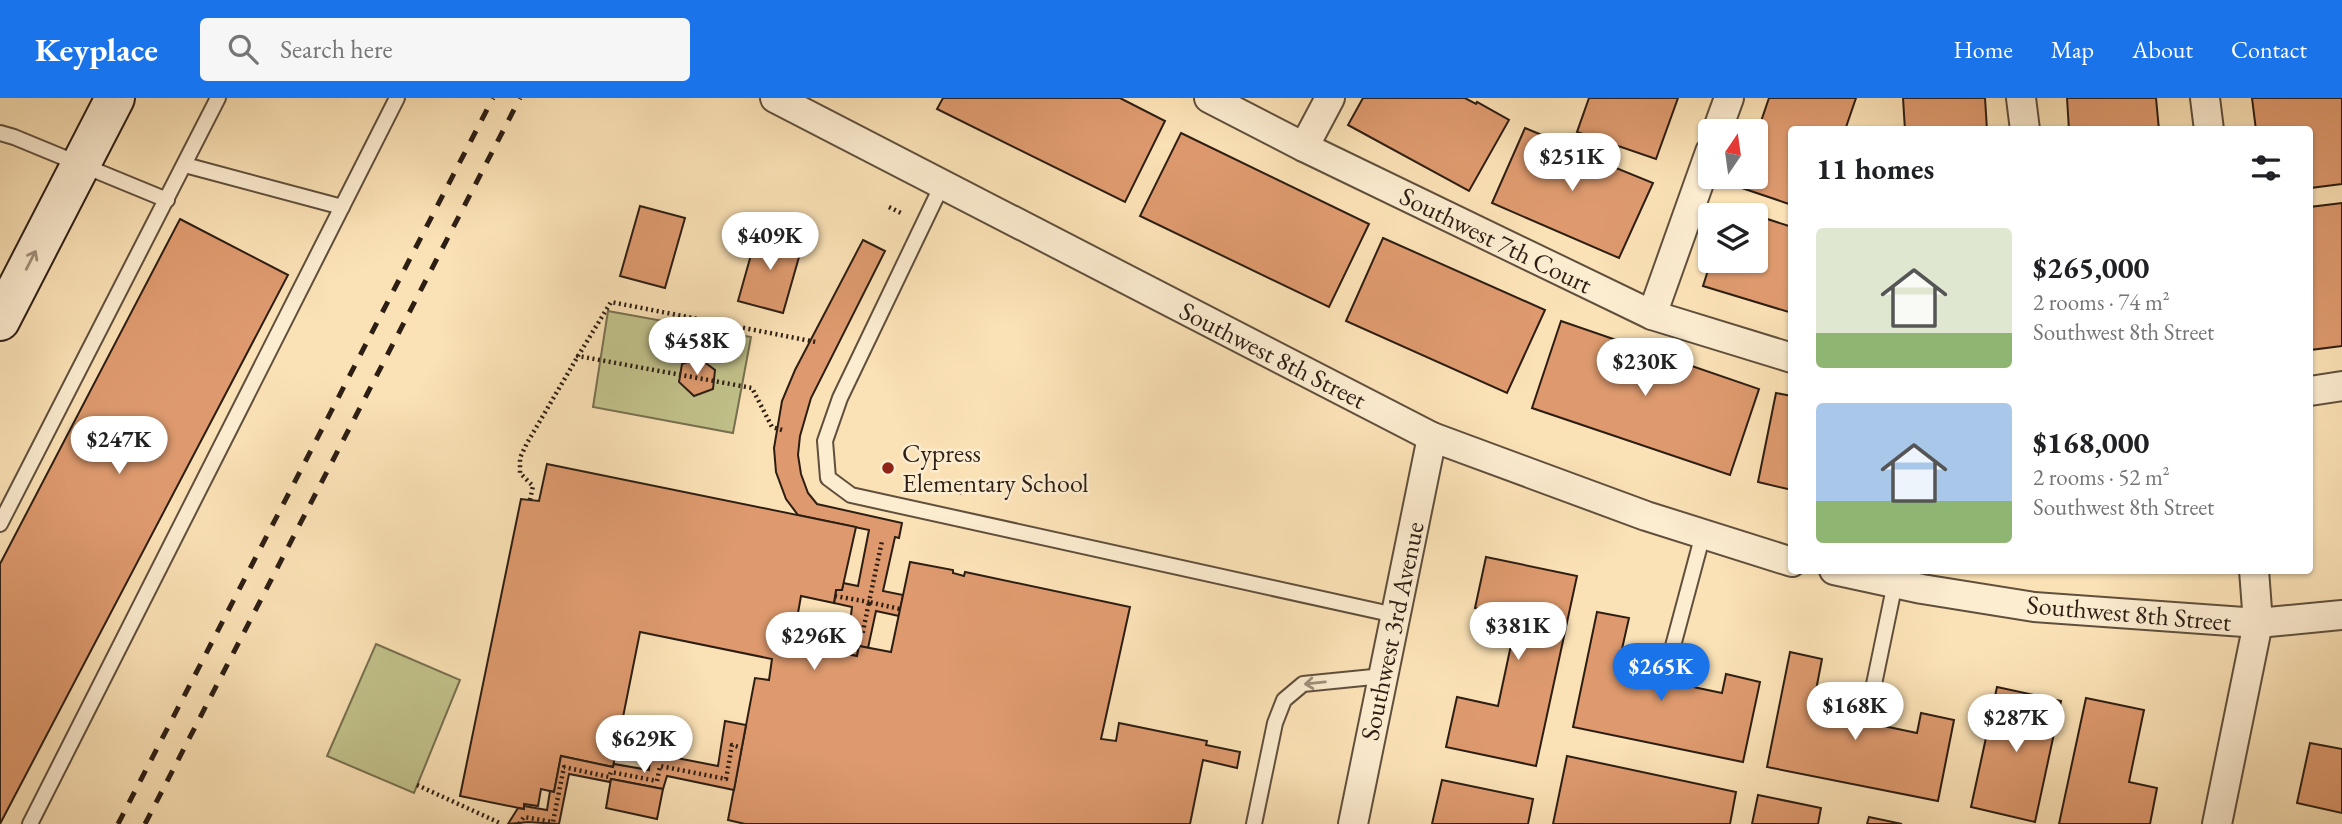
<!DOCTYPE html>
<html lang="en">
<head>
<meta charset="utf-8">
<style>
  body { margin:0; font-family:"EB Garamond",serif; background:#f6f6f6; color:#202124; height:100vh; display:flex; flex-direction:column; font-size:26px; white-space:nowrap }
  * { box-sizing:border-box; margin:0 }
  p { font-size:23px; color:#757577 }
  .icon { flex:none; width:38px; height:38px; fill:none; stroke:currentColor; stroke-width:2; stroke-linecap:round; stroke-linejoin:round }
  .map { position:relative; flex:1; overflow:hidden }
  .details { position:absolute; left:1788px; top:28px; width:525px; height:448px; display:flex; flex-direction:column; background:#fff; border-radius:7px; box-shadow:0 2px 5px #0004 }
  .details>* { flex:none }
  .needle { width:46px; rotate:13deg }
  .tools { position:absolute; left:1698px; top:21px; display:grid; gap:14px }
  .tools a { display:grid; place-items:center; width:70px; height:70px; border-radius:7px; background:#fff; box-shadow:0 2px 5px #0004; font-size:35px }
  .price { position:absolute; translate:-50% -60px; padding:0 16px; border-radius:24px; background:#fff; color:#222; font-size:23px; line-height:46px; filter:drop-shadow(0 2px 4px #0008) }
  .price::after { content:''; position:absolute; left:50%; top:42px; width:21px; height:16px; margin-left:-10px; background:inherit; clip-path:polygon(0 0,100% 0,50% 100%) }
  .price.on { background:#1a73e8; color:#fff }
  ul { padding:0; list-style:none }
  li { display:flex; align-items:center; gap:21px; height:175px; padding:0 28px }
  li span { display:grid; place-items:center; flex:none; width:196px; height:140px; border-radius:7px; color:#555 }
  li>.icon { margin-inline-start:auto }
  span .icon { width:84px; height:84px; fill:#fffc; stroke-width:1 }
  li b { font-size:30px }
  h2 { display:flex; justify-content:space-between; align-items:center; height:84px; padding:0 28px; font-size:30px }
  header { display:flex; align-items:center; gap:42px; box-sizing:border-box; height:98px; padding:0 35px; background:#1a73e8; color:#fff }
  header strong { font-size:33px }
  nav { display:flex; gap:38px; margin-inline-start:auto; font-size:24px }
  .search { width:490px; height:63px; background:#f6f6f6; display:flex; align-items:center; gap:18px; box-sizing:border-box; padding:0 24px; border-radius:7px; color:#757577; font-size:26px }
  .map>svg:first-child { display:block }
  .green { fill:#c2c28b; stroke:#787050; stroke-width:2 }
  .building { fill:#de9a6e; stroke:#2d1e14; stroke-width:2 }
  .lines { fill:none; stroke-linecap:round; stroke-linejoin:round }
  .service-casing { stroke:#604f3c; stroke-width:18 }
  .minor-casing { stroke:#604f3c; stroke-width:32 }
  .secondary-casing { stroke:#2d1e14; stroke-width:42 }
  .path { stroke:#2d1e14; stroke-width:4.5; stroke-dasharray:2 3.5; stroke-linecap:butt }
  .service { stroke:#fcecd0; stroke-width:14 }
  .minor { stroke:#fcecd0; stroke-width:28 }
  .secondary { stroke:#fcecd0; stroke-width:38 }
  .rail { stroke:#2d1e14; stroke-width:5; stroke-dasharray:12 12; stroke-linecap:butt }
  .oneway { stroke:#9f8f7b }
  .poi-dot { fill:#8f2418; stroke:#fcecd0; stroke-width:2.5 }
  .labels { text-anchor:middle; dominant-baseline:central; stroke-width:5; stroke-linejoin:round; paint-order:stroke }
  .street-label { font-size:26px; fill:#2d1e14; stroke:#fcecd0 }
  .poi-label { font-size:26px; fill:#2d1e14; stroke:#fcecd0; text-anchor:start }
</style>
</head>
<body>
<header>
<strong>Keyplace</strong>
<div class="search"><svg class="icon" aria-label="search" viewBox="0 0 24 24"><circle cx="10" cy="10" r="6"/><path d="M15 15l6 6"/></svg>Search here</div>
<nav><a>Home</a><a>Map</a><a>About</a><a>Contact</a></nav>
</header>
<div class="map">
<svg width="2342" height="726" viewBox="0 0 2342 726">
  <rect width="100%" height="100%" fill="#fbe2b6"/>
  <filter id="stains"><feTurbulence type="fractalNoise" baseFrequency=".00286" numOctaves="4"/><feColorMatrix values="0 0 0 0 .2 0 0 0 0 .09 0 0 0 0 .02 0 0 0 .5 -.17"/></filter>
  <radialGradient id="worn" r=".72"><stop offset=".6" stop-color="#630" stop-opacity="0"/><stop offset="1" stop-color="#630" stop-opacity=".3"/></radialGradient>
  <!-- green -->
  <g class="green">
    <polygon points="608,213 751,239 733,335 593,309"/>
    <polygon points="376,546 460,582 414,695 327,658"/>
  </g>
  <!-- building -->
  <g class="building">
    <polygon points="943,0 1120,0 1165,23 1125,104 937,11"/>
    <polygon points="1363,0 1465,0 1476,6 1477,4 1509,22 1469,93 1348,27"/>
    <polygon points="1589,0 1678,0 1656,61 1577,34"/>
    <polygon points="1769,0 1856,0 1845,32 1792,32 1792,107 1739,89 1742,79 1755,79 1755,41"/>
    <polygon points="1903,0 1985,0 1987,32 1905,32"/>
    <polygon points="2067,0 2156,0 2159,32 2069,32"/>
    <polygon points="2252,0 2342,0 2342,86 2310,90 2310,32 2256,32"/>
    <polygon points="1525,30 1559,44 1557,46 1653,85 1619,160 1492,105"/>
    <polygon points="1181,35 1369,126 1329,209 1140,118"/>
    <polygon points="2342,105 2342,248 2310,252 2310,109"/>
    <polygon points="640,108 685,120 665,190 620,178"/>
    <polygon points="1728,109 1754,117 1725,117"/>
    <polygon points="1755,117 1792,129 1792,215 1703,188 1711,163 1755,163"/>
    <polygon points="180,121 288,177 0,726 0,466"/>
    <polygon points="758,132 803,145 783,215 738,203"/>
    <polygon points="1383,140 1545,212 1507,295 1346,223"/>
    <polygon points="863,142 885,153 811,300 800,338 798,357 801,376 808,395 817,406 902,425 899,440 895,439 883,493 903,497 899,518 876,513 868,550 859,548 857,558 846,556 852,509 834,505 836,492 842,492 843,485 858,488 869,432 798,417 786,401 776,374 774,350 782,303 795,272"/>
    <polygon points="1561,223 1759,291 1730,377 1532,310"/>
    <polygon points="699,260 715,272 713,291 694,298 679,284 682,266"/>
    <polygon points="1776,295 1792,298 1792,392 1758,384"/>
    <polygon points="547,366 856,429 842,492 836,492 834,505 801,498 798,515 851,526 846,556 857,558 859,548 891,554 910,464 953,472 953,475 964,478 965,474 1130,509 1101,641 1116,643 1119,625 1207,643 1206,647 1240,654 1237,670 1203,662 1190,726 745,726 728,722 755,580 769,582 772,561 640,534 613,669 561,658 554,694 541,691 538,708 524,706 524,711 460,698 521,401 539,403"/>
    <polygon points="1486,459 1577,478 1536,668 1446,649 1457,599 1498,608 1517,519 1475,510"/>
    <polygon points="1597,514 1629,520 1617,573 1722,595 1726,576 1760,584 1743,664 1573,629"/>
    <polygon points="1790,554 1822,561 1812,613 1917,635 1921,615 1954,622 1938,703 1767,669"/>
    <polygon points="1997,589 2061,603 2035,724 1971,709"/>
    <polygon points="2086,600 2144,612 2129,684 2157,690 2150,726 2059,726"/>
    <polygon points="725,623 746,627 734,692 667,678 663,691 611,681 610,684 569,676 559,726 528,724 508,726 518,710 524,711 524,708 547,712 550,693 554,694 561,658 613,669 614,666 649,672 651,655 718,668"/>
    <polygon points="2310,645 2342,651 2342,715 2297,705"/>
    <polygon points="1567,658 1736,694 1730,726 1553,726"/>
    <polygon points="611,681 663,691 657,721 606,710"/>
    <polygon points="1442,682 1533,701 1528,726 1432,726"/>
    <polygon points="1758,697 1821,710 1818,726 1752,726"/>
    <polygon points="1869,719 1902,726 1867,726"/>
  </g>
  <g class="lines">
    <defs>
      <g id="service">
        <polyline points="0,35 14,39 167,102"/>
        <polyline points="185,67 342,109"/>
        <polyline points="942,87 840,300 825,343 828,380 851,397 1395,517"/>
        <polyline points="0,426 218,0"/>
        <polyline points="1673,548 1703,436"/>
        <polyline points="1873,591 1895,485"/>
        <polyline points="30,726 397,0"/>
        <polyline points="1254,726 1275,625 1284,602 1303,586 1383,578"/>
      </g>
      <g id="minor">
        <polyline points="775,0 1432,339 1646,418 1792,464"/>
        <polyline points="1209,0 1304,49 1652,217 1792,260"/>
        <polyline points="2021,0 2025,32"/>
        <polyline points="2205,0 2209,32"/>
        <polyline points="1717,33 1729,0"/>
        <polyline points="1304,49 1330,0"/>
        <polyline points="1652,217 1710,54"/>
        <polyline points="2310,293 2342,288"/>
        <polyline points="1834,472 1922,491 2034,509 2258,525 2342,517"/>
        <polyline points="1353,726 1432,339"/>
        <polyline points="2217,726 2258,525 2254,472"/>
      </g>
      <polyline id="secondary" points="0,223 115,0"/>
    </defs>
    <!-- service casing -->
    <use href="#service" class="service-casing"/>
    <!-- minor casing -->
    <use href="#minor" class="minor-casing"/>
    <!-- secondary casing -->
    <use href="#secondary" class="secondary-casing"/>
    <!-- path -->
    <g class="path">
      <polyline points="889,109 901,115"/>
      <polyline points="782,332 772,329 752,290 578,258 611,204 816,244"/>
      <polyline points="959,395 968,390"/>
      <polyline points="530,402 533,388 520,375 520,360 527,345 578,258"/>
      <polyline points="835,498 869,504 882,443"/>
      <polyline points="849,536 862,538 869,504 900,511"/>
      <polyline points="417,687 502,726"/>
      <polyline points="519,726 524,719 553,724 564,669 609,679 611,674 657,683 660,668 726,681 732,647 742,650"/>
    </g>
    <!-- service -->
    <use href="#service" class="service"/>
    <!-- minor -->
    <use href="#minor" class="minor"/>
    <!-- secondary -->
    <use href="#secondary" class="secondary"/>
    <!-- rail -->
    <g class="rail">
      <polyline points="118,726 493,0"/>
      <polyline points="145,726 520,0"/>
    </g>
  </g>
  <!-- one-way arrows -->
  <defs><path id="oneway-shaft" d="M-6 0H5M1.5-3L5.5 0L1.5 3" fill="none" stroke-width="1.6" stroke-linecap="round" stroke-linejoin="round" transform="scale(1.75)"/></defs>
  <g class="oneway">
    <use href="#oneway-shaft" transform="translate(31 162) rotate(-63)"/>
    <use href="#oneway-shaft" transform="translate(1315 585) rotate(174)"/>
  </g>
  <!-- markers -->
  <circle class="poi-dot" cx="888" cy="370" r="7"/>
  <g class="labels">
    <!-- street labels -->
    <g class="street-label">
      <text transform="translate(1496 142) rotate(26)">Southwest 7th Court</text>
      <text transform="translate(1273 257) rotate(27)">Southwest 8th Street</text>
      <text transform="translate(2129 515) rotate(5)">Southwest 8th Street</text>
      <text transform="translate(1392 533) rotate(-78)">Southwest 3rd Avenue</text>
    </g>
    <!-- poi labels -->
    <g class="poi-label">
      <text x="902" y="355">Cypress<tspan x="902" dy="30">Elementary School</tspan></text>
    </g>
  </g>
  <rect width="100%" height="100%" filter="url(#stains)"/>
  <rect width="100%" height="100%" fill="url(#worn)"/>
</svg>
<div class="tools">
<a><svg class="needle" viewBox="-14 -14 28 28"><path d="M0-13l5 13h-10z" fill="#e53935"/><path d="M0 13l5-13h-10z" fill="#757577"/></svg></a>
<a><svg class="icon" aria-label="layers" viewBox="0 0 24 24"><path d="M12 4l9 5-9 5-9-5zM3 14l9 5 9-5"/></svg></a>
</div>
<b class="price" style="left:1572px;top:95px">$251K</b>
<b class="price" style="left:770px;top:174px">$409K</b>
<b class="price" style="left:697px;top:279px">$458K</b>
<b class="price" style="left:1645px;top:300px">$230K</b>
<b class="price" style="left:119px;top:378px">$247K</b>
<b class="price" style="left:1518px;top:564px">$381K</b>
<b class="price" style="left:814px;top:574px">$296K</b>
<b class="price on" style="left:1661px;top:605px">$265K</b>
<b class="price" style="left:1855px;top:644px">$168K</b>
<b class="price" style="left:2016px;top:656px">$287K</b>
<b class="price" style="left:644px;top:677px">$629K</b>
<section class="details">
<h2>11 homes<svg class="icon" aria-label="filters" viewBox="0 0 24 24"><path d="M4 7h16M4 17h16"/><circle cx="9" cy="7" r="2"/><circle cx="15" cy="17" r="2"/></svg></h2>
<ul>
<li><span style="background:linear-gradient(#dfe7d0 75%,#8fb573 0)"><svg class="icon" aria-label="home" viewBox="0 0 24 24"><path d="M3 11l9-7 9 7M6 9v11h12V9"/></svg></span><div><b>$265,000</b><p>2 rooms · 74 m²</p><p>Southwest 8th Street</p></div></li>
<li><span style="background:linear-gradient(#a9c7e8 70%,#8fb573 0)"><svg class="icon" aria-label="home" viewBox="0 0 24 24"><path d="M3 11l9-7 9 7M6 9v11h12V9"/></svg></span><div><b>$168,000</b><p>2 rooms · 52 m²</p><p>Southwest 8th Street</p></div></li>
</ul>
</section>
</div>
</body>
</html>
